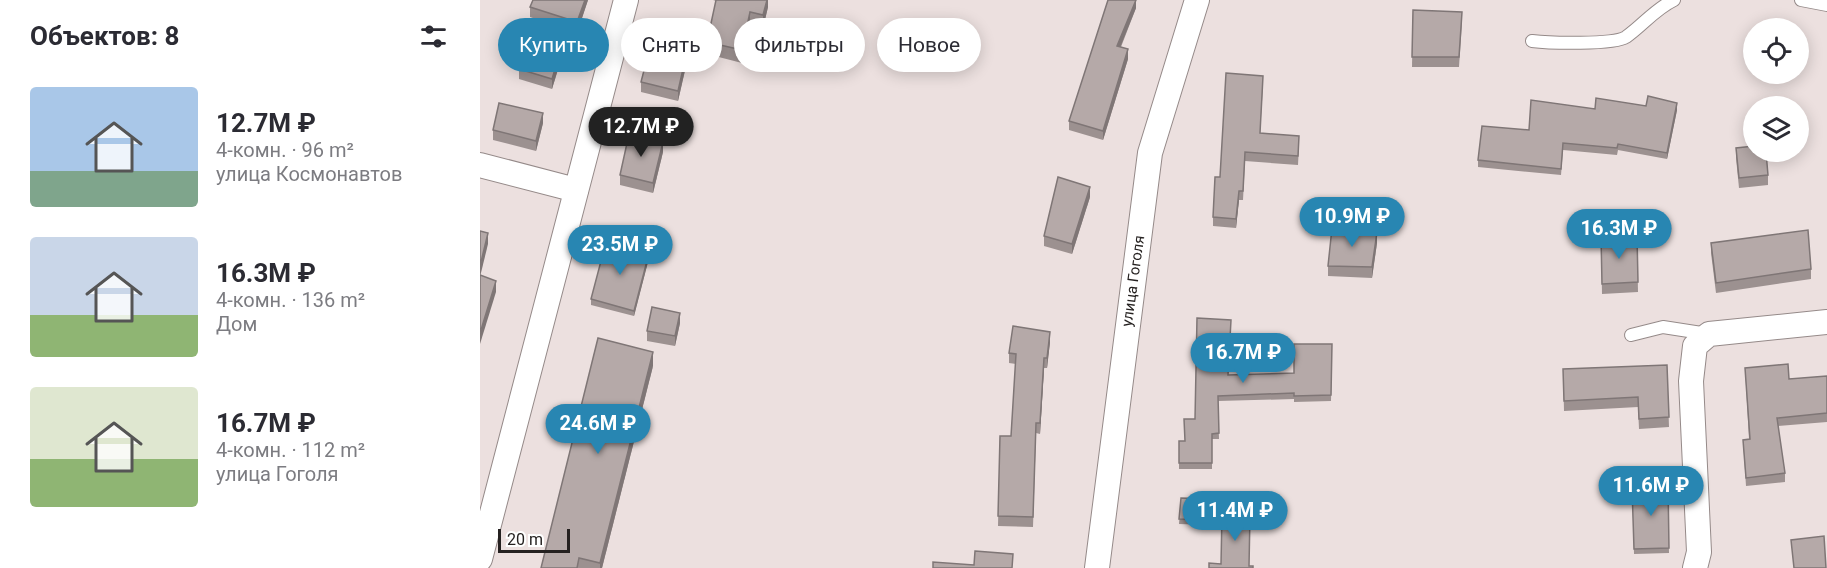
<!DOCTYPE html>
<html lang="ru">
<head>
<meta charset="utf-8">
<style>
  body { margin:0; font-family:Roboto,sans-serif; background:#f7f7f7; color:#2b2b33; height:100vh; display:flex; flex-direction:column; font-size:22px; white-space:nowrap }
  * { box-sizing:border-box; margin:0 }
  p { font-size:20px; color:#7c7c81 }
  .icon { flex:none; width:33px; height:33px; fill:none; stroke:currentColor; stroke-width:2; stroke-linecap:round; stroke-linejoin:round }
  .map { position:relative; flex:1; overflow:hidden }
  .panel { display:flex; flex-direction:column; background:#fff; width:480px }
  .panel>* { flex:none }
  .hud { position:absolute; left:18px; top:18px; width:570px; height:54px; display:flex; gap:12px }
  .tools { position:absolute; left:1263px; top:18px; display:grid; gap:12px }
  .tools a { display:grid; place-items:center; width:66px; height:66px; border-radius:50%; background:#fff; box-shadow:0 3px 15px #0003; font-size:30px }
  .scale { position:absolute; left:18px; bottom:15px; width:72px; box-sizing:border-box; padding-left:6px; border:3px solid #252120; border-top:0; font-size:16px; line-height:21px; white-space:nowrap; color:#252120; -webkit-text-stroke:4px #fff; paint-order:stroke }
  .price { position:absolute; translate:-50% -51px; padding:0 14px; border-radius:21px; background:#2886b2; color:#fff; font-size:20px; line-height:39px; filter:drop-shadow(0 2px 3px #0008) }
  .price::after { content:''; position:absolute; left:50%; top:36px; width:18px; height:14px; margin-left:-9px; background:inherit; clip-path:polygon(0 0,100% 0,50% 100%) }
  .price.on { background:#222; color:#fff }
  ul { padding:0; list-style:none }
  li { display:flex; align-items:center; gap:18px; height:150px; padding:0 30px }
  li span { display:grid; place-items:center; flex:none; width:168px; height:120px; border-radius:6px; color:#555 }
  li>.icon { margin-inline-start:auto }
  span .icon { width:72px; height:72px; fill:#fffc; stroke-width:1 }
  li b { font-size:26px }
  h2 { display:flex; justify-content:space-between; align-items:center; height:72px; padding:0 30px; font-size:26px }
  .pill { padding:0 21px; border-radius:27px; background:#fff; box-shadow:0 3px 15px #0003; font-size:21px; line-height:54px }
  .pill.on { background:#2886b2; color:#fff }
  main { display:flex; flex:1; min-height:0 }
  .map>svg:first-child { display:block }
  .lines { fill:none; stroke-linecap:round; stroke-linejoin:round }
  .service-casing { stroke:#958a89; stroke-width:14 }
  .minor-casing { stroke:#958a89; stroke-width:26 }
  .service { stroke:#fff; stroke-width:12 }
  .minor { stroke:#fff; stroke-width:24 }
  .wall { fill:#9c9190 }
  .shaded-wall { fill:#7f7676 }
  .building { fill:#b5a9a8; stroke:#7f7676; stroke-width:1.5 }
  .labels { text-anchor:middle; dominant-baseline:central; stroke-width:6; stroke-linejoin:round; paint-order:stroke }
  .street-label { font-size:15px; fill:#252120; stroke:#fff }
</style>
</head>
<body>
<main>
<section class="panel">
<h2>Объектов: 8<svg class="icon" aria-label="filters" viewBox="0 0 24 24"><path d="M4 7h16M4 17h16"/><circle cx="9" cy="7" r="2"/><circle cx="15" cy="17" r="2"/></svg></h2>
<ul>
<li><span style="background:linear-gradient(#a9c7e8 70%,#7fa58c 0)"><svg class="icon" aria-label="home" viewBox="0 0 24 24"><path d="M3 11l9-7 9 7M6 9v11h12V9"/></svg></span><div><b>12.7M ₽</b><p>4-комн. · 96 m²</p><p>улица Космонавтов</p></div></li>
<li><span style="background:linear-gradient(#c9d6e8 65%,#8fb573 0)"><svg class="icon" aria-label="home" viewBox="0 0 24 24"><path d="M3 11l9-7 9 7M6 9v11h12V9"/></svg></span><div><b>16.3M ₽</b><p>4-комн. · 136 m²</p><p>Дом</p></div></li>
<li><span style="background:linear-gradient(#dfe7d0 60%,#8fb573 0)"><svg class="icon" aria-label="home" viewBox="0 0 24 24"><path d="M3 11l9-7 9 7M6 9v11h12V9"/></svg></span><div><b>16.7M ₽</b><p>4-комн. · 112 m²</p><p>улица Гоголя</p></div></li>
</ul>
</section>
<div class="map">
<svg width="1347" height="568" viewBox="0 0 1347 568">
  <rect width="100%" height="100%" fill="#ece0df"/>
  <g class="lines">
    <defs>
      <g id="service">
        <polyline points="1321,0 1347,5"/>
        <path d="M1052,41C1068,43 1134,45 1146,37C1163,25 1175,9 1194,0"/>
        <polyline points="1151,335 1183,327 1228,334"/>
      </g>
      <g id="minor">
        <polyline points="0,165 96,190"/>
        <polyline points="0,559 146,0"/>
        <polyline points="617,568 670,153 717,0"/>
        <polyline points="1215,568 1219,552 1211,381 1215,346 1229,334 1347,322"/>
      </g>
    </defs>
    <!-- service casing -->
    <use href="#service" class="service-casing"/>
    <!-- minor casing -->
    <use href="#minor" class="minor-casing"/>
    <!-- service -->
    <use href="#service" class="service"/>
    <!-- minor -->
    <use href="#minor" class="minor"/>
  </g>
  <!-- wall -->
  <g class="wall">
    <polygon points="53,0 108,0 97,33 50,17 50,7"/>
    <polygon points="233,0 288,0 288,7 283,28 270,24 262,63 227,54 227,42 236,1"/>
    <polygon points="656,0 656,8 641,47 648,59 623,140 589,130 589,121"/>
    <polygon points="933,10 982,22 979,67 932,67"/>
    <polygon points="79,66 72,89 39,79 39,69"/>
    <polygon points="206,66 198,101 161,92 161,82"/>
    <polygon points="783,85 780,134 819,145 818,165 765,161 763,200 759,200 756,228 733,226 733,217 740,177"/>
    <polygon points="1166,106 1197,110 1187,159 1138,150 1137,155 1083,150 1081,175 998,167 998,160 1049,130 1115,109"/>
    <polygon points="63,123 56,151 13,140 13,130"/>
    <polygon points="1256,148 1288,175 1288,185 1259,188 1256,158"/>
    <polygon points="183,152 173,193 140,185 140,175"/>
    <polygon points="610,197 592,254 564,246 564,236"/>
    <polygon points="1121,236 1157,236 1158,292 1122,294"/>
    <polygon points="897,243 892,278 848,276 848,266"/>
    <polygon points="1231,243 1331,269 1331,279 1236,293 1231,253"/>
    <polygon points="169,258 154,316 111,305 111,299"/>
    <polygon points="200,323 195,346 167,341 167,331"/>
    <polygon points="570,342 567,368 564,368 560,434 556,433 553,527 518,526 520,436 531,436 536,364 529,363 529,353"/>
    <polygon points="852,344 851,401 814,402 814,399 738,401 739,439 732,439 732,469 699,469 699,441 705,441 715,419 748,375 814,373"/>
    <polygon points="1187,365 1189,427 1159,429 1158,407 1084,411 1083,369"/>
    <polygon points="173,366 122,568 61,568"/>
    <polygon points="1265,368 1309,379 1347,376 1347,422 1298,426 1305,473 1305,482 1266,486 1263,440 1269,439"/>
    <polygon points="1188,484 1189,553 1154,554 1152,487"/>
    <polygon points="701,498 729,499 728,525 699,524"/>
  </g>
  <!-- shaded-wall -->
  <g class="shaded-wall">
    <polygon points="105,0 108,0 97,33 97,22"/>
    <polygon points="287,0 288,0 288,7 283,28 283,15"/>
    <polygon points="656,0 656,8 637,55 637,46"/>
    <polygon points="270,12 270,24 262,63 262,50"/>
    <polygon points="648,49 648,59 623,140 623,131"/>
    <polygon points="79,56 79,66 72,89 72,79"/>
    <polygon points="206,56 206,66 198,101 198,91"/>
    <polygon points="1197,103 1197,110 1187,159 1187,153"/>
    <polygon points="63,113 63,123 56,151 56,141"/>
    <polygon points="183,142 183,152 173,193 173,183"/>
    <polygon points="610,187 610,197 592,254 592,244"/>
    <polygon points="759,191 759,200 756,228 756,219"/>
    <polygon points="897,232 897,243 892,278 892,267"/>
    <polygon points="8,233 8,244 0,277 0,266"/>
    <polygon points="169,253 169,258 154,316 154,311"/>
    <polygon points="16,281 16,292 0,344 0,333"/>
    <polygon points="200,313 200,323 195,346 195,336"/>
    <polygon points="570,332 570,342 567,368 567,358"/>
    <polygon points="173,352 173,366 122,568 120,568 120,563"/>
    <polygon points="564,358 564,368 560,434 560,423"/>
  </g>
  <!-- building -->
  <g class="building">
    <polygon points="53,0 105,0 97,22 50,7"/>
    <polygon points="236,0 287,0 283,15 270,12 262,50 227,42"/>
    <polygon points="628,0 656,0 637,46 648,49 623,131 589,121"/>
    <polygon points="933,10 982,12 979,57 932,57"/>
    <polygon points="46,46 79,56 72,79 39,69"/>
    <polygon points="170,47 206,56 198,91 161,82"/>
    <polygon points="746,73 783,76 780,133 819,136 818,156 765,152 763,191 759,191 756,219 733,217 735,177 740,177"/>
    <polygon points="1168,96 1197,103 1187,153 1138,144 1137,148 1083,143 1081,169 998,160 1002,126 1049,130 1051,100 1115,109 1116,98 1166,106"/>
    <polygon points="19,103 63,113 56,141 13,130"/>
    <polygon points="149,134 183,142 173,183 140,175"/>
    <polygon points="1274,146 1274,152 1286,152 1288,175 1259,178 1256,148"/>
    <polygon points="578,177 610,187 592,244 564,236"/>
    <polygon points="852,228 897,232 892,267 848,266"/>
    <polygon points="1328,230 1331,269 1236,283 1231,243"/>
    <polygon points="0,231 8,233 0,266"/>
    <polygon points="1121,236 1157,236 1158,282 1122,284"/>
    <polygon points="126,242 169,253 154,311 111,299"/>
    <polygon points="0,275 16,281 0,333"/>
    <polygon points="172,307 200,313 195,336 167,331"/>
    <polygon points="717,318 751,320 748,375 814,373 814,344 852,344 851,395 814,396 814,393 738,396 739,433 732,434 732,463 699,463 699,441 705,441 704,419 715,419"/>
    <polygon points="533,326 570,332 567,358 564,358 560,423 556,423 553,517 518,516 520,436 531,436 536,354 529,353"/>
    <polygon points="118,338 173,352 120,563 99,558 97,568 61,568"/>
    <polygon points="1308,364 1309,379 1347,376 1347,413 1297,418 1305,473 1266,478 1263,440 1270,439 1265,368"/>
    <polygon points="1187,365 1189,417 1159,419 1158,397 1084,401 1083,369"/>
    <polygon points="1188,484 1189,548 1154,549 1152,487"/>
    <polygon points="701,498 729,499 728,520 699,519"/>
    <polygon points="742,514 770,515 769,566 773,566 773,568 729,568 729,563 741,564"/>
    <polygon points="1344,536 1346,568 1314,568 1311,540"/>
    <polygon points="495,551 533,554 532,568 453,568 453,562 494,565"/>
  </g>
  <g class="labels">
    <!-- street labels -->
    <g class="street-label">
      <text transform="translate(653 281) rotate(-82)">улица Гоголя</text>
    </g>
  </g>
</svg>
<div class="tools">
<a><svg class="icon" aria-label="locate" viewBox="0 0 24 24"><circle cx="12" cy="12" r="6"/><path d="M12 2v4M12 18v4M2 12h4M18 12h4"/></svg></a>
<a><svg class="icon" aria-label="layers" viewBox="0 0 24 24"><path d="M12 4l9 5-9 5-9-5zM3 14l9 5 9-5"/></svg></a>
</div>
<div class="scale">20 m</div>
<b class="price on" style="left:161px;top:158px">12.7M ₽</b>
<b class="price" style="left:872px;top:248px">10.9M ₽</b>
<b class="price" style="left:1139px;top:260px">16.3M ₽</b>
<b class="price" style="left:140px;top:276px">23.5M ₽</b>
<b class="price" style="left:763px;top:384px">16.7M ₽</b>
<b class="price" style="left:118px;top:455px">24.6M ₽</b>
<b class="price" style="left:1171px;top:517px">11.6M ₽</b>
<b class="price" style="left:755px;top:542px">11.4M ₽</b>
<div class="hud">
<a class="pill on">Купить</a>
<a class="pill">Снять</a>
<a class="pill">Фильтры</a>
<a class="pill">Новое</a>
</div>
</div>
</main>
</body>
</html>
